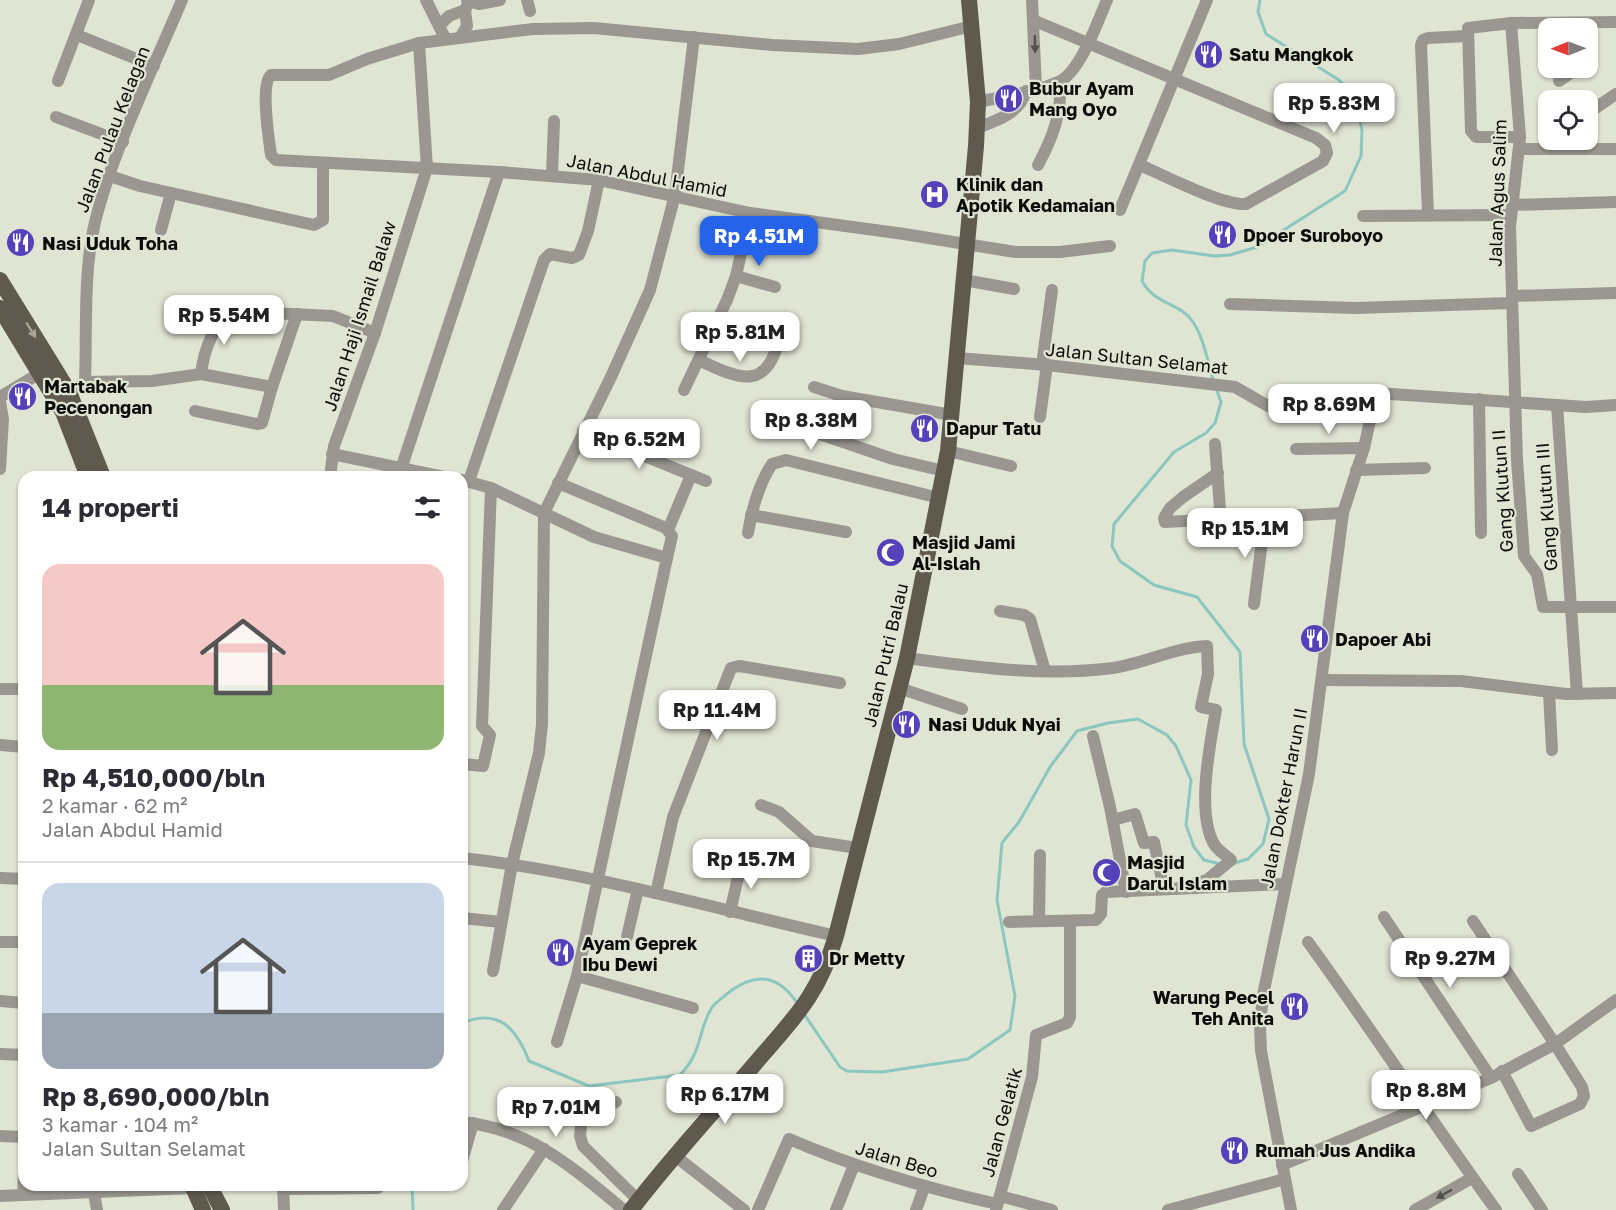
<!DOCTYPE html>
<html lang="id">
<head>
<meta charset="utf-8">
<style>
  body { margin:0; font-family:"Golos Text",sans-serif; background:#f2f2f3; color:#2b2b33; height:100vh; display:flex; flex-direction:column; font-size:22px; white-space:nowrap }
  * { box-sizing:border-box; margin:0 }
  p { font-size:20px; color:#7c7c81 }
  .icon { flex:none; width:33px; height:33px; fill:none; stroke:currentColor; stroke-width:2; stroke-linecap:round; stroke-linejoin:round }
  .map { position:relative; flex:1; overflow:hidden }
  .details { position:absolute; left:18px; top:471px; width:450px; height:720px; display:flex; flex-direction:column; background:#fff; border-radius:18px; box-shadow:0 2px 4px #0004 }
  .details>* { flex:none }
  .needle { width:39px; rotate:269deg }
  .buttons { position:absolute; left:1538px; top:18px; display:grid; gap:12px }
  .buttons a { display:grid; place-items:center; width:60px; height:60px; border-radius:12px; background:#fff; box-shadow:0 2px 4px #0004; font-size:30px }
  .price { position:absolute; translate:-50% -51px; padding:0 14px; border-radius:12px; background:#fff; color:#222; font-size:20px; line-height:39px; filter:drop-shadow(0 2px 3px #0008) }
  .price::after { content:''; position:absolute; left:50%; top:36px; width:18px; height:14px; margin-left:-9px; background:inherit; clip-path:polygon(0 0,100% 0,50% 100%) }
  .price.on { background:#2563eb; color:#fff }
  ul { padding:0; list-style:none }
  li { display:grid; align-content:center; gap:12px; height:318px; padding:0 24px }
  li+li { border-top:2px solid #e1e1e2 }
  li span { display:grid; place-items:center; height:186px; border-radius:18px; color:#555 }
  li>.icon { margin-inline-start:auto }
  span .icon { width:108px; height:108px; fill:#fffc; stroke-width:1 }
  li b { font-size:26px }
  h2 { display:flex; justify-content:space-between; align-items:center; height:72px; padding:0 24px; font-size:26px }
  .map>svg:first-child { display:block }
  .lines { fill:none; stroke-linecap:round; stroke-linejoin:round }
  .stream { stroke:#8ac8bf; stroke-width:3 }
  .minor { stroke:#9a9790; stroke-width:12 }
  .major { stroke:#5f594e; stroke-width:16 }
  .oneway { fill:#52524c }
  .oneway2 { fill:#a6a597 }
  .labels { text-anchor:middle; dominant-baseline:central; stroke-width:4.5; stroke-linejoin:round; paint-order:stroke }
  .poi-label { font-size:18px; font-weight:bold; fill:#0b0d08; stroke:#e0e4d3; text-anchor:start }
  .street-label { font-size:18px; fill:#0b0d08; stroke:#e0e4d3 }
</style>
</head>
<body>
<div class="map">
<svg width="1616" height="1210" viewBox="0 0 1616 1210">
  <rect width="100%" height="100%" fill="#e0e4d3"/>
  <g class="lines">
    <!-- stream -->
    <g class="stream">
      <path d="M1214,382C1208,364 1204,338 1193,322C1180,302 1156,306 1142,281L1145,261L1152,253L1172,250L1214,256L1230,255L1257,247L1345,191L1361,156L1362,130L1354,96L1339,80L1266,34L1258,12L1260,0"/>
      <polyline points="1216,388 1221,402 1215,423 1206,433 1174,452 1114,524 1112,546 1120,561 1154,585 1197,597 1240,652 1244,744 1269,819 1263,844 1248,859 1232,864"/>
      <polyline points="804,1014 840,1067 847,1071 882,1072 968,1059 1010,1030 1015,996 997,900 1002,843 1019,822 1050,767 1077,731 1108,723 1138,719 1167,735 1176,746 1191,780 1186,825 1194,847 1204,860 1220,864"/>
      <path d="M462,1023C499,1008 516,1028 529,1061L589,1086L680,1075C703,1051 697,1033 711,1009C714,1003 723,998 728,993C755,972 778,974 797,1003"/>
      <polyline points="412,1185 413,1210"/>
    </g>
    <!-- minor -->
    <g class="minor">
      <polyline points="426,0 445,38"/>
      <polyline points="467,0 479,4 500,0"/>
      <polyline points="527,0 530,11"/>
      <polyline points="1032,0 1036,88"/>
      <path d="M1035,21L1316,138L1325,145L1327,153L1323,161L1246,204C1221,205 1165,176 1140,165"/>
      <polyline points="1511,23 1520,137 1510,227 1517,460 1524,556 1537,574 1543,607 1616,607"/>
      <polyline points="439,26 449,16 465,10 469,2"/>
      <path d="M972,26L899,44L858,49L772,45L594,28L533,29L419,43L367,59L329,75H271C260,85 269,139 271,155L276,160L499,172L599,180L750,213L904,234L1015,252H1060L1110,246"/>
      <polyline points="77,35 154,66"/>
      <polyline points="461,36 467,26 465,10"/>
      <polyline points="58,81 89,0"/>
      <polyline points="1559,81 1573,71 1573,68"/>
      <path d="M978,102C1004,96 1034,93 1058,82C1080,73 1098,21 1107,0"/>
      <polyline points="1587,114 1616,94"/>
      <polyline points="56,117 123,142"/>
      <path d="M977,128C998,120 1019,114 1026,91"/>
      <polyline points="1520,137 1476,137 1471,131 1468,28 1511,23 1616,22"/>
      <polyline points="1519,149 1616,149"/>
      <path d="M1038,165C1053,137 1062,113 1060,82"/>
      <polyline points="552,175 554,121"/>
      <polyline points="110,176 140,186 314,225 323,220 323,163"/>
      <polyline points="1513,205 1616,202"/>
      <polyline points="1120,210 1207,0"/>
      <polyline points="1428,214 1421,45 1423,40 1428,38 1467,36"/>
      <polyline points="1363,216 1511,215"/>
      <polyline points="161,230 171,193"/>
      <polyline points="736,276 775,287"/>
      <polyline points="964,280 1014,289"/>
      <polyline points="1512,296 1616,293"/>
      <polyline points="1230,304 1355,308 1512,303"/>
      <polyline points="190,309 333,316 375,333"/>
      <polyline points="957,358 1047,365 1235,387 1268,406 1285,412 1292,411 1331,397 1376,393 1586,407 1616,405"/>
      <path d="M699,360C740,380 769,392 780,334L772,326"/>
      <polyline points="1042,365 1052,290"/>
      <path d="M201,374C204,349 212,327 232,310"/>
      <path d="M85,382C87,330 83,273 95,222C113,150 153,69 182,0"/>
      <polyline points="814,387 842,396 952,415"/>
      <polyline points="684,390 727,300 736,276 750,213"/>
      <polyline points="69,392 85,382 152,381 201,374 272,387 297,314"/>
      <polyline points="0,397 40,373"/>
      <polyline points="1479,399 1481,533"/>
      <polyline points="0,402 3,419 0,469"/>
      <polyline points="1557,405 1577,694"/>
      <polyline points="195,411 257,424 262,423 272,387"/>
      <polyline points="1040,417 1047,365"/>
      <polyline points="583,431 706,481"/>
      <polyline points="811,431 893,459 944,471"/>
      <polyline points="1215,444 1221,521"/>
      <polyline points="1296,449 1364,448"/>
      <polyline points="948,451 1011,466"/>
      <polyline points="332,454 444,477"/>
      <polyline points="401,469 499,172"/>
      <polyline points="1356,470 1425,468"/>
      <polyline points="1218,473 1183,497 1170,508 1164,518 1165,522 1343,513"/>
      <polyline points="330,477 334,446 375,333 427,168 419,43"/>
      <polyline points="462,480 491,488 594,537 667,558 577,976 557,1042"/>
      <polyline points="469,481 544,260 550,254 572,258 579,255 588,231 599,180"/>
      <polyline points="558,483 666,528 672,536 667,558"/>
      <polyline points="751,515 846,532"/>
      <polyline points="668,530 691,475"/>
      <path d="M748,533C752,509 758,485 772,464L786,460L939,498"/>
      <polyline points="1254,604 1265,518"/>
      <polyline points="1000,611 1024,615 1030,619 1045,671"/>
      <path d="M907,658C975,667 1044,677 1113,668C1144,663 1177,647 1207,646L1208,674L1201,707L1216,710C1210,744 1196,813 1214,844C1217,850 1226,855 1231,860L1207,880L1175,889"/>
      <polyline points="1322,680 1461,681 1566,694 1616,693"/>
      <polyline points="899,688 962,709"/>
      <polyline points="0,689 24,689"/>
      <polyline points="1549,692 1552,750"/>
      <polyline points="1093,736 1110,807 1126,892"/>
      <polyline points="0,745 24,747"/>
      <polyline points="462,764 483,766 490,735 482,726 491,488"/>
      <polyline points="761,805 779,812 812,841 857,848"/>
      <polyline points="1113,820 1135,814 1144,843 1154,842 1164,889"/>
      <path d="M462,858C589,872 712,908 836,936"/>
      <polyline points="0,878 24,879"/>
      <polyline points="656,893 673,817 731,668 739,666 840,683"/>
      <polyline points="730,912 742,860"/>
      <polyline points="1384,917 1491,1078"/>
      <polyline points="462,918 501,922"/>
      <polyline points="1039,921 1040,855"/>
      <polyline points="1473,921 1555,1044 1582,1087 1584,1096 1580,1104 1531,1126 1502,1071"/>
      <polyline points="1009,922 1096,920 1101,914 1102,895 1106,892 1285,884"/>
      <polyline points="627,937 638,889"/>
      <polyline points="0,942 24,942"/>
      <path d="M1308,942C1372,1030 1432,1122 1496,1210"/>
      <polyline points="493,971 512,864 539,753 542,724 544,513 610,379 650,290 675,195 694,37"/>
      <polyline points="577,976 693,1008"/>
      <polyline points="0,1001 24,1003"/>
      <polyline points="0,1054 24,1055"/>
      <polyline points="616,1102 593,1109 582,1116 580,1136 583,1146 638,1200"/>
      <path d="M462,1122C531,1129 573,1168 624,1210"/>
      <polyline points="0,1136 24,1137"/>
      <polyline points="674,1155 744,1210"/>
      <polyline points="462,1161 473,1123"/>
      <polyline points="1282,1165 1491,1078 1555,1044 1616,1000"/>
      <polyline points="1518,1174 1542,1210"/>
      <polyline points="283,1185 284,1210"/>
      <polyline points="283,1189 378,1188"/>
      <polyline points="94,1193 97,1210"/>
      <polyline points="23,1194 24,1172"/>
      <polyline points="0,1196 192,1188"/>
      <polyline points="1000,1196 1052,1210"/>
      <polyline points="503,1210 544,1149"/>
      <path d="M758,1210L789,1139C856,1168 926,1188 997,1204"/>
      <polyline points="836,1210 854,1165"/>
      <polyline points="916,1210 924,1188"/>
      <polyline points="996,1210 1032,1077 1036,1035 1067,1023 1070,1017 1070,921"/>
      <polyline points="1168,1210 1285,1179"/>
      <polyline points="1291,1210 1261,1051 1260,1025 1263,995 1309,774 1343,513 1364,448 1376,393"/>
      <polyline points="1415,1210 1472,1178"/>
    </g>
    <!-- major -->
    <g class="major">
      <polyline points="0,280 69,392 103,477"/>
      <polyline points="0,308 63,412 88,477"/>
      <polyline points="192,1185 203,1210"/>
      <polyline points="209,1185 222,1210"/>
      <path d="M631,1210C669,1160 712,1114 753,1066C793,1019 818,997 836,936L907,658L948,451L976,146L978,102L969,0"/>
    </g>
  </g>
  <!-- one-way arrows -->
  <defs><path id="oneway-solid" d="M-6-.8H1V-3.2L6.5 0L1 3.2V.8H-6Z" transform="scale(1.5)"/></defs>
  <g class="oneway">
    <use href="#oneway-solid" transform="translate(1035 44) rotate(89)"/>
    <use href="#oneway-solid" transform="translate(1444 1194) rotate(151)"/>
  </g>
  <use class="oneway2" href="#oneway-solid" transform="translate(31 330) rotate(58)"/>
  <!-- icons -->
  <defs>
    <symbol id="restaurant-disc" viewBox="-11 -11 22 22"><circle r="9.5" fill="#5541b9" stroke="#e0e4d3"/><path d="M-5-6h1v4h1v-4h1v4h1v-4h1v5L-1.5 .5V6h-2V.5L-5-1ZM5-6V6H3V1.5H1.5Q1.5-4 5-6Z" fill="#fff"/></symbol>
    <symbol id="hospital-disc" viewBox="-11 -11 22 22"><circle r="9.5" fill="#5541b9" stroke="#e0e4d3"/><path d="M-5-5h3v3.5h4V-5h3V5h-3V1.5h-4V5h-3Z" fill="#fff"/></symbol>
    <symbol id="mosque-disc" viewBox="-11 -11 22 22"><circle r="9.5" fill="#5541b9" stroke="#e0e4d3"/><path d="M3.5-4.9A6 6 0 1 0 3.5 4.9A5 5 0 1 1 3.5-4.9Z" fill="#fff"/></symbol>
    <symbol id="building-disc" viewBox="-11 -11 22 22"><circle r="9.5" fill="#5541b9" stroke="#e0e4d3"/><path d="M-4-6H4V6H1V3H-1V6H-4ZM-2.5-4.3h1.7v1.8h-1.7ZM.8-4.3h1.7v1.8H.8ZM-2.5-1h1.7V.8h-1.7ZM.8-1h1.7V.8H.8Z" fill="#fff"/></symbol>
  </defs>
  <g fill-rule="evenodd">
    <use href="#restaurant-disc" x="1192" y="38" width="33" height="33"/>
    <use href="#restaurant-disc" x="992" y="82" width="33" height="33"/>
    <use href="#hospital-disc" x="918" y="178" width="33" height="33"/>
    <use href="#restaurant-disc" x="1206" y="218" width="33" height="33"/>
    <use href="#restaurant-disc" x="4" y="226" width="33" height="33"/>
    <use href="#restaurant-disc" x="6" y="380" width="33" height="33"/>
    <use href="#restaurant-disc" x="908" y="412" width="33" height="33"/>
    <use href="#mosque-disc" x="874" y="536" width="33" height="33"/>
    <use href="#restaurant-disc" x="1298" y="622" width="33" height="33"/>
    <use href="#restaurant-disc" x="890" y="708" width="33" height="33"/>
    <use href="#mosque-disc" x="1090" y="856" width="33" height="33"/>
    <use href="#restaurant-disc" x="544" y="936" width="33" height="33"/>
    <use href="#building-disc" x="792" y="942" width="33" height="33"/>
    <use href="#restaurant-disc" x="1278" y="990" width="33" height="33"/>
    <use href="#restaurant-disc" x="1218" y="1134" width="33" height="33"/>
  </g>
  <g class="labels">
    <!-- poi labels -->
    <g class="poi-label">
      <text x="1229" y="54">Satu Mangkok</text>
      <text x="1029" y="88">Bubur Ayam<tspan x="1029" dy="21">Mang Oyo</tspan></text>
      <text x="956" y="184">Klinik dan<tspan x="956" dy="21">Apotik Kedamaian</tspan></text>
      <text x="1243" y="235">Dpoer Suroboyo</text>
      <text x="42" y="243">Nasi Uduk Toha</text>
      <text x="44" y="386">Martabak<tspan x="44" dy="21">Pecenongan</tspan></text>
      <text x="946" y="428">Dapur Tatu</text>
      <text x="912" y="542">Masjid Jami<tspan x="912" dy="21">Al-Islah</tspan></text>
      <text x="1335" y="639">Dapoer Abi</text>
      <text x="928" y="724">Nasi Uduk Nyai</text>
      <text x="1127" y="862">Masjid<tspan x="1127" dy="21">Darul Islam</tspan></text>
      <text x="582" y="943">Ayam Geprek<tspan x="582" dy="21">Ibu Dewi</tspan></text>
      <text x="829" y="958">Dr Metty</text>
      <text x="1274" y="997" text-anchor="end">Warung Pecel<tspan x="1274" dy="21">Teh Anita</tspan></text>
      <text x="1255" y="1150">Rumah Jus Andika</text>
    </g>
    <!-- street labels -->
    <g class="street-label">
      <text transform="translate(112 129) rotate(-69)">Jalan Pulau Kelagan</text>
      <text transform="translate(647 175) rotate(11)">Jalan Abdul Hamid</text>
      <text transform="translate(1497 193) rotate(-88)">Jalan Agus Salim</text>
      <text transform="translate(359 316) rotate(-72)">Jalan Haji Ismail Balaw</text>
      <text transform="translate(1137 358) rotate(6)">Jalan Sultan Selamat</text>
      <text transform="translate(1502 491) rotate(-94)">Gang Klutun II</text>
      <text transform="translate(1546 507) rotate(-94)">Gang Klutun III</text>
      <text transform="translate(885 655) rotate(-77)">Jalan Putri Balau</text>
      <text transform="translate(1283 798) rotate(-79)">Jalan Dokter Harun II</text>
      <text transform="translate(1001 1122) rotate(-75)">Jalan Gelatik</text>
      <text transform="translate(897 1159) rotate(17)">Jalan Beo</text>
    </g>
  </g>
</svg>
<div class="buttons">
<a><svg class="needle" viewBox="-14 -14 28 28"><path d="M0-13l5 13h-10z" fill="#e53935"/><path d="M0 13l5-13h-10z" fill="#7c7c81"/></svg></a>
<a><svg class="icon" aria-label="locate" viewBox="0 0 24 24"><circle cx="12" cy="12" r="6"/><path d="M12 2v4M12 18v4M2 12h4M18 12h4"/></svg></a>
</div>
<b class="price" style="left:1334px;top:134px">Rp 5.83M</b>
<b class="price on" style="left:759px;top:267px">Rp 4.51M</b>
<b class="price" style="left:224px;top:346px">Rp 5.54M</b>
<b class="price" style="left:740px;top:363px">Rp 5.81M</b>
<b class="price" style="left:1329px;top:435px">Rp 8.69M</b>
<b class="price" style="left:811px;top:451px">Rp 8.38M</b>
<b class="price" style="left:639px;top:470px">Rp 6.52M</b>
<b class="price" style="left:1245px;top:559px">Rp 15.1M</b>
<b class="price" style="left:717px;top:741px">Rp 11.4M</b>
<b class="price" style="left:751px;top:890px">Rp 15.7M</b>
<b class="price" style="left:1450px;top:989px">Rp 9.27M</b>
<b class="price" style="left:1426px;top:1121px">Rp 8.8M</b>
<b class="price" style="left:725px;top:1125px">Rp 6.17M</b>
<b class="price" style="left:556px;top:1138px">Rp 7.01M</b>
<section class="details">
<h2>14 properti<svg class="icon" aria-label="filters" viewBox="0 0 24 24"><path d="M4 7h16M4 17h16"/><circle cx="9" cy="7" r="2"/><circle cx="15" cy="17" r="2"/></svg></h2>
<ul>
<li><span style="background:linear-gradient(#f6c9c9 65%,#8fb573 0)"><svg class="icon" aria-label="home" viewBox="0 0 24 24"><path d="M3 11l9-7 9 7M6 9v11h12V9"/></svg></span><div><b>Rp 4,510,000/bln</b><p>2 kamar · 62 m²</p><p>Jalan Abdul Hamid</p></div></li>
<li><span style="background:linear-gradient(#c9d6e8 70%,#9aa5b1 0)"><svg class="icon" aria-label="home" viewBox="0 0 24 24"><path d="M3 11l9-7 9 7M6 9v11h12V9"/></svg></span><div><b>Rp 8,690,000/bln</b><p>3 kamar · 104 m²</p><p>Jalan Sultan Selamat</p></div></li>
</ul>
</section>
</div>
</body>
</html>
